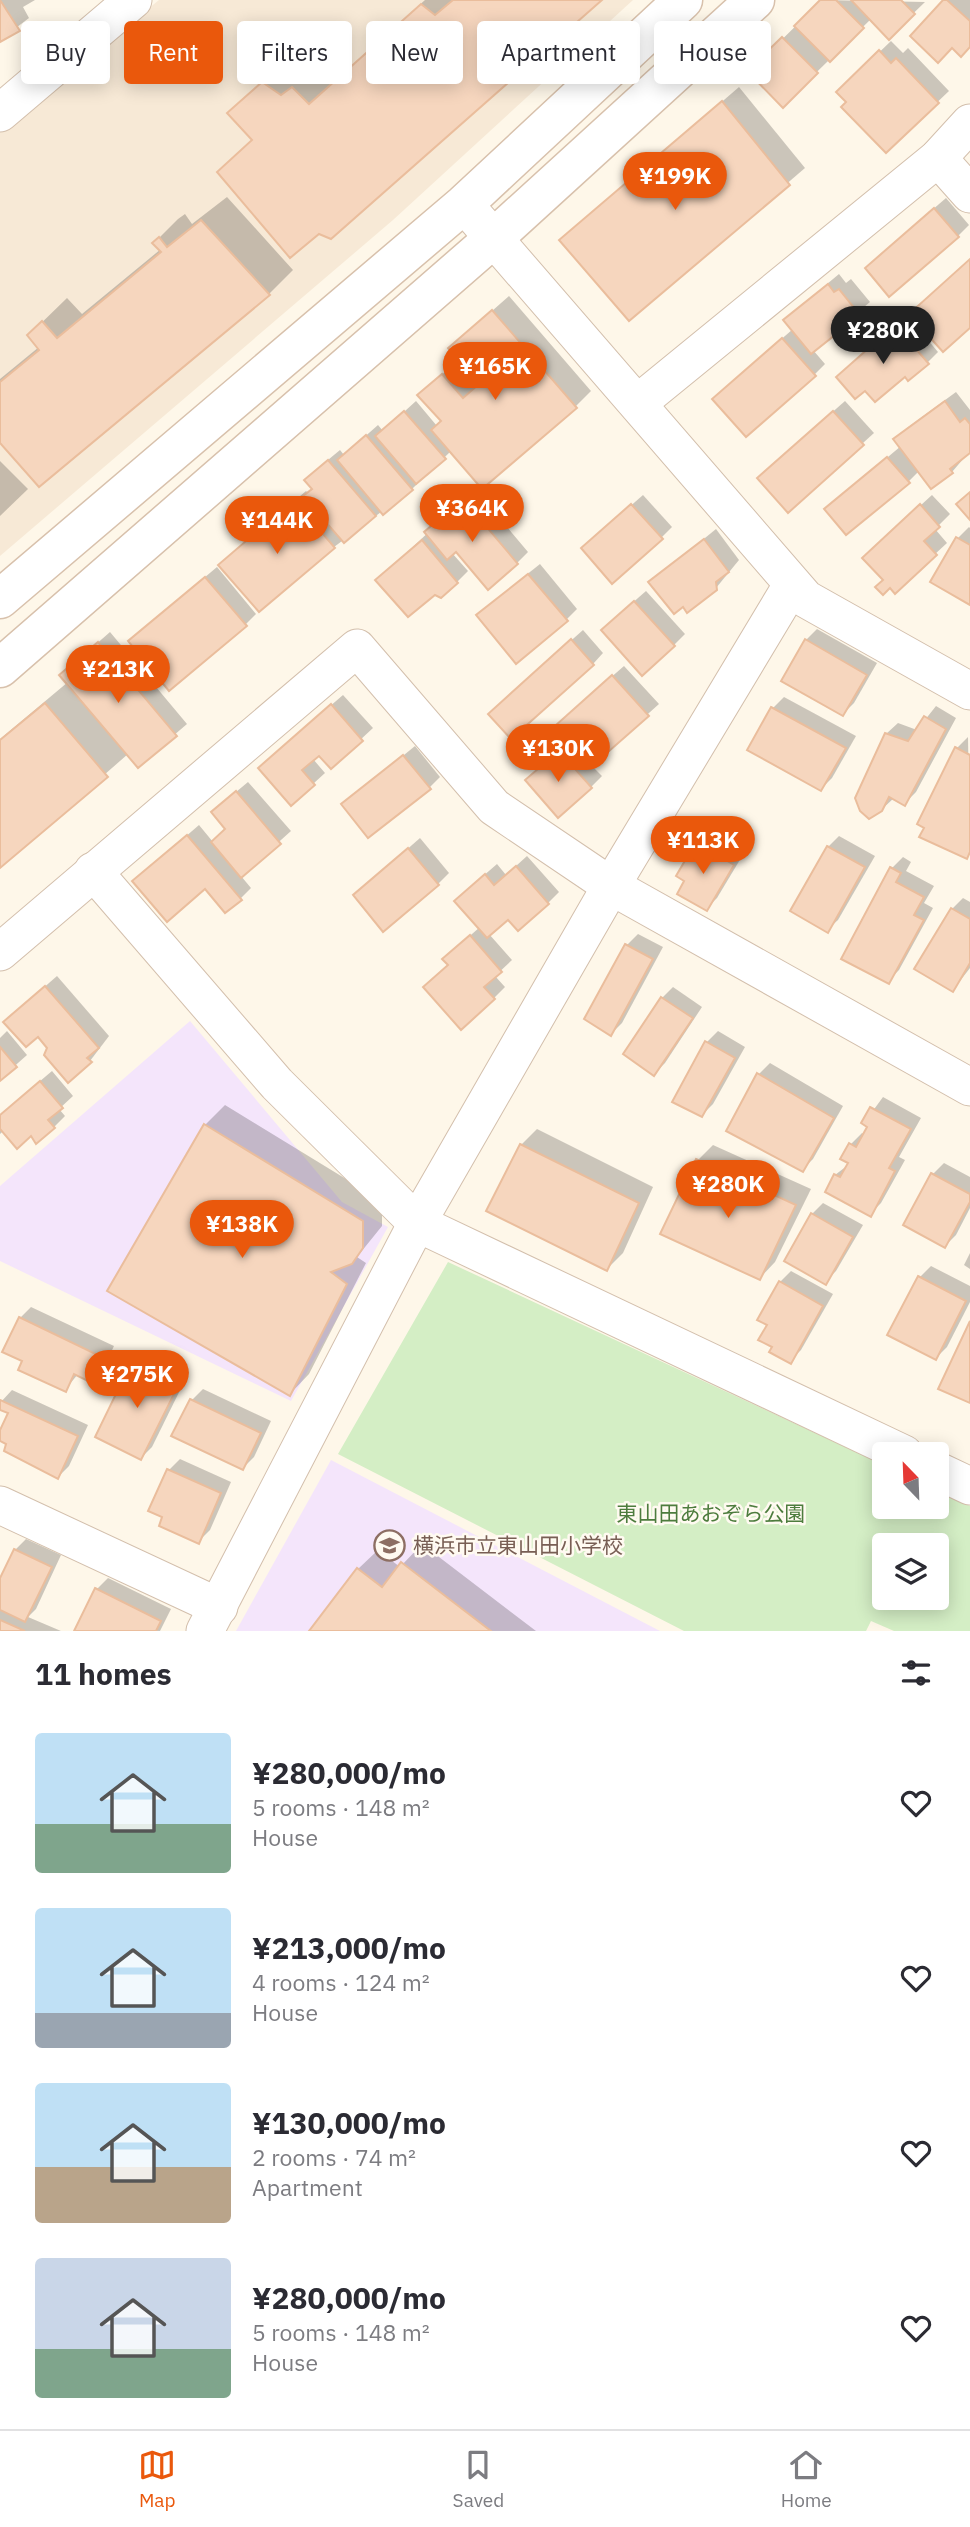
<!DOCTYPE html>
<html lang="en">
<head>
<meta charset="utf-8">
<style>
  body { margin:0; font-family:"IBM Plex Sans","Noto Sans JP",sans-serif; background:#f2f2f3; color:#2b2b33; height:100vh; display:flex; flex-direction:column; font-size:26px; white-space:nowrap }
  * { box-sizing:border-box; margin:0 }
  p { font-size:23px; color:#7c7c81 }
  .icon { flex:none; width:38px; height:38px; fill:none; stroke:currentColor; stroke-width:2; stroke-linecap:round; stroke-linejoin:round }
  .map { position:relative; height:1631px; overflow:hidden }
  .details { display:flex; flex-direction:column; background:#fff; flex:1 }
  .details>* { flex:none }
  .hud { position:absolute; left:21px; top:21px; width:929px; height:63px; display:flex; gap:14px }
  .needle { width:46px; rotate:337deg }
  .tools { position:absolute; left:872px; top:1442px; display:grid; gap:14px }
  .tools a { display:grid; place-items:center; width:77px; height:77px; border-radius:7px; background:#fff; box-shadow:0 4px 18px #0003; font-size:35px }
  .price { position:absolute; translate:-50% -60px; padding:0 16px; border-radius:24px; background:#ea580c; color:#fff; font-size:23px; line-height:46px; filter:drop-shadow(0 2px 4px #0008) }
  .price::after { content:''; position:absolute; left:50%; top:42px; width:21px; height:16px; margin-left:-10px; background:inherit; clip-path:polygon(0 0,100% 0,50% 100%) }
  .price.on { background:#222; color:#fff }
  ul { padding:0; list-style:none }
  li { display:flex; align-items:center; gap:21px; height:175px; padding:0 35px }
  li span { display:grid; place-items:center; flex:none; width:196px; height:140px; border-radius:7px; color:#555 }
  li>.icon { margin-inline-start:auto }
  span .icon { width:84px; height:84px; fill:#fffc; stroke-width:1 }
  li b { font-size:30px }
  h2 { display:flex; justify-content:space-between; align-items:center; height:84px; padding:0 35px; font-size:30px }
  .chip { padding:0 24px; border-radius:7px; background:#fff; box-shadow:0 4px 18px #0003; font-size:24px; line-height:63px }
  .chip.on { background:#ea580c; color:#fff }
  .dock { display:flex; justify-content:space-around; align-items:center; height:98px; border-top:2px solid #e1e1e2; background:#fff; font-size:19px; color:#7c7c81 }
  .dock a { display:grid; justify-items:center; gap:4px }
  .dock .on { color:#ea580c }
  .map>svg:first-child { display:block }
  .residential { fill:#f7e9d6 }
  .education { fill:#f4e5fb }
  .green { fill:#d4eec5; fill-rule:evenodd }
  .shadow { fill:#0003 }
  .building { fill:#f6d6be; stroke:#eabd9c; stroke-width:2 }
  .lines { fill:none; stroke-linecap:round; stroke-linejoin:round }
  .street-casing { stroke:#d3bfac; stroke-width:39 }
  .secondary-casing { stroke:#d8c1ac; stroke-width:41 }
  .street { stroke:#fff; stroke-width:37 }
  .secondary { stroke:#fff; stroke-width:38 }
  .labels { text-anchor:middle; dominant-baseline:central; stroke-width:5; stroke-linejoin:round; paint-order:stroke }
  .park-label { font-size:21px; fill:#4d7c3d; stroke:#fffaf1 }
  .education-label { font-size:21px; fill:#785e54; stroke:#fffaf1; text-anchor:start }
</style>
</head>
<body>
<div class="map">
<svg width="970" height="1631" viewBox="0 0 970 1631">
  <rect width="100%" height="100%" fill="#fef7e9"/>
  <!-- residential -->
  <polygon class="residential" points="159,0 633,0 393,220 0,556 0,130"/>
  <!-- education -->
  <g class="education">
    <polygon points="190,1021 342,1202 388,1227 291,1401 0,1261 0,1186"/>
    <polygon points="331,1460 660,1631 236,1631"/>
  </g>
  <!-- green -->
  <path class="green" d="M448,1262L884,1465V1507H936V1490L970,1506V1631H894L871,1621L866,1631H684L338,1454ZM884,1545H936V1598H884Z"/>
  <!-- shadow -->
  <g class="shadow">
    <polygon points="0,0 35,0 23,7 29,18 0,40"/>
    <polygon points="425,0 599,0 253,139 254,89 288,59 306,71 317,64 335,81"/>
    <polygon points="822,0 925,2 889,37 871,19 783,105 750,71"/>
    <polygon points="945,0 970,0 970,45 952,45"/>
    <polygon points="891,41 903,53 908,48 949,91 886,151 838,92"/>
    <polygon points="739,87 805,168 629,319 562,240"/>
    <polygon points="227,197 293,270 269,294 0,440 0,379 39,347 29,335 67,298 82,314 161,249 154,243 178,219 185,214 192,224"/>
    <polygon points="946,198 969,225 958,236 878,257"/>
    <polygon points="839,274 846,283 851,279 870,302 813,350 825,364 814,375 725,388 793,329 786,320 797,309"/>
    <polygon points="509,296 591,391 575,407 451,451 412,489 334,547 232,554 306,491 308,493 313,488 317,469 340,450 344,455 378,425 383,431 416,401 437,426 442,421 420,395 459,359 450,348"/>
    <polygon points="907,315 938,352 927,363 905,375 849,366"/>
    <polygon points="956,392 970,410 970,451 952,472 919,471 908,482 826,509 901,446 896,439 907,428"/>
    <polygon points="845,401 874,433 788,511 770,467"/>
    <polygon points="0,461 28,489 0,516"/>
    <polygon points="475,489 528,552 517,563 456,549 452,553 468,571 457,582 389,569"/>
    <polygon points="643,495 672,527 661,538 594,538"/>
    <polygon points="932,495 950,514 935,529 947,543 895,591 885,579 875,547"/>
    <polygon points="969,527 970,528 970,603 958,538"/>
    <polygon points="716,529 739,560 716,588 651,582"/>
    <polygon points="540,564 577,609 566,620 490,604"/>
    <polygon points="217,567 256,614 245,625 141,631"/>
    <polygon points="646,591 685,634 674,645 614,619"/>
    <polygon points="817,629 877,663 854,703 843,714 783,680 806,640"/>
    <polygon points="583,630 603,653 593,664 501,703"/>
    <polygon points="110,632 187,724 138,766 128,754 0,866 0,739 68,682 61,675"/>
    <polygon points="624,666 659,704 591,765 602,776 591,787 538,769 572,740 569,714"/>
    <polygon points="343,695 373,728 331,767 319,754 313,759 325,773 291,804 271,757"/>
    <polygon points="784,697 856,736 832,778 821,789 749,750 773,708"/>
    <polygon points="936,706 956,718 916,792 905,803 894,798 881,810 886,734 898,723 917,730"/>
    <polygon points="968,737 970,854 966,857 957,748"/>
    <polygon points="415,746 440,777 429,788 344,804"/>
    <polygon points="248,782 291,831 241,876 251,888 241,898 205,887 134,881 199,825 213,842 227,828 224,802"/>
    <polygon points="708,832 744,853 717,898 706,909 687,881 697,844"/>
    <polygon points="839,836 875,856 838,920 827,930 828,847"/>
    <polygon points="420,838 449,873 438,884 355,895"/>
    <polygon points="527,856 559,892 548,903 508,917 489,934 512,960 495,976 505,987 494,998 450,965 456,948 480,927 467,890 497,864 506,875"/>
    <polygon points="903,857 911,862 906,871 934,886 924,903 933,908 899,970 888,981 892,868"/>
    <polygon points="963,898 970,902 970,968 953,990 952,909"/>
    <polygon points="638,934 663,947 622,1023 611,1034 627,945"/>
    <polygon points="57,976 109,1036 90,1061 50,1048 17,1011"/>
    <polygon points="673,987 702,1007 665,1063 654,1074 662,998"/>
    <polygon points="7,1031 27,1055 0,1079 0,1038"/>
    <polygon points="718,1031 745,1047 713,1104 702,1115 675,1102 707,1042"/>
    <polygon points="770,1063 843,1106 813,1159 802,1170 759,1074"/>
    <polygon points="52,1071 73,1096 59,1109 65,1116 54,1127 31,1134 3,1131 0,1134 0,1115"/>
    <polygon points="883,1097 921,1118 899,1157 905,1160 881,1203 870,1214 835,1175 848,1165 851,1144 862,1133 865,1135 870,1126 864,1123"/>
    <polygon points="225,1105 382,1201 382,1226 357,1257 366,1263 309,1374 290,1394 205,1125"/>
    <polygon points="537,1129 653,1187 623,1253 607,1269 521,1145"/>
    <polygon points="713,1145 811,1189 775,1262 760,1278 697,1161"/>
    <polygon points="944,1163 970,1177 970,1208 956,1235 945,1246 905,1224 933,1174"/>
    <polygon points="823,1203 863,1225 836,1271 825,1282 812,1214"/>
    <polygon points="970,1253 970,1269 964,1265"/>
    <polygon points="931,1266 970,1286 970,1302 947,1347 936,1358 920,1277"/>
    <polygon points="791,1271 833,1294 801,1350 790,1361 774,1347 769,1324 780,1282"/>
    <polygon points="31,1307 114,1346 103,1369 92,1381 78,1374 65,1390 24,1360 20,1318"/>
    <polygon points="145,1351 189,1372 152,1447 141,1458 97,1436 134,1362"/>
    <polygon points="203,1389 271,1421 254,1457 243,1468 174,1435 192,1400"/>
    <polygon points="12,1390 88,1425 69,1466 58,1477 0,1439 10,1413 0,1408 0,1403"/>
    <polygon points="180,1459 231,1482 210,1530 199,1541 164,1516 169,1470"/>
    <polygon points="26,1539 61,1555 36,1609 28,1617 61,1631 0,1631 0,1582 15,1550"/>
    <polygon points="422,1544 536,1631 311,1631 358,1569 378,1550 400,1567"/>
    <polygon points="108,1578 171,1609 160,1631 76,1631 97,1589"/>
  </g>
  <!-- building -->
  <g class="building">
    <polygon points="0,0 20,31 0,42"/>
    <polygon points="453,0 602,0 331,239 319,234 290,258 217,172 252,140 227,113 262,82 281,95 292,87 309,104 421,4 435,15"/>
    <polygon points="820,0 836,0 864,28 830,62 794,26"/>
    <polygon points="851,0 901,0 915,14 889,40"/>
    <polygon points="943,0 947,0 970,21 970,47 961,57 952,48 938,63 910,36"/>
    <polygon points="782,37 818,73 783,108 747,71"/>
    <polygon points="879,50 891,63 896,58 939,103 886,153 841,107 846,102 836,92"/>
    <polygon points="722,101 790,185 629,321 559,240"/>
    <polygon points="934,208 959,237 889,297 865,268"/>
    <polygon points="201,220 270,295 39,487 0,443 0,382 39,350 27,335 42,321 57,338 161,252 152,243 159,237 167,247"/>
    <polygon points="970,259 970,328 943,352 909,314"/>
    <polygon points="828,284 834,292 839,289 860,315 811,354 783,320"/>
    <polygon points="492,310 577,408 482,489 431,430 441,421 417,395 442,374 463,398 479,384 448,348"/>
    <polygon points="895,325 929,364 908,381 905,377 875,402 865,391 855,399 836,377"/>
    <polygon points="782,338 816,376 746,437 712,399"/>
    <polygon points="945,401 960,422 965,418 970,424 970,453 950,469 953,473 931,489 893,439"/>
    <polygon points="404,411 446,459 416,484 375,436"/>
    <polygon points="833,411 864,445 788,513 757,478"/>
    <polygon points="366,435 413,490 383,515 337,460"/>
    <polygon points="887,457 910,483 846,535 824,509"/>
    <polygon points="328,460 376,516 344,543 303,496 312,489 304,480"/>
    <polygon points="970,492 970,520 956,504"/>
    <polygon points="463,499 518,564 488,590 456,552 447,560 424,532"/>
    <polygon points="294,500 335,548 259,612 218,565"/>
    <polygon points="631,504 663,539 612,584 581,548"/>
    <polygon points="920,504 940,527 924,541 937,555 895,594 890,588 883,595 875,587 883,580 862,558"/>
    <polygon points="956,537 970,545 970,605 930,582"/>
    <polygon points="704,539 729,572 716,582 717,590 687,613 683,607 674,614 648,582"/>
    <polygon points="422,540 458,583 441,598 435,595 408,617 375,580"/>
    <polygon points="528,574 568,621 516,664 476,615"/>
    <polygon points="205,577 247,626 169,691 128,641"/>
    <polygon points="634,601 675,646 642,676 601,630"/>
    <polygon points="571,639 594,665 511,739 488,714"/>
    <polygon points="805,639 867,675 843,716 781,681"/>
    <polygon points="98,642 177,736 138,768 59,675"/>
    <polygon points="612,675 649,716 592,766 556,725"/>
    <polygon points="45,703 108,777 0,868 0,740"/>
    <polygon points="331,704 363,741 331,769 319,756 302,770 315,785 291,806 258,768"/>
    <polygon points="771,707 846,748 821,791 747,750"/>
    <polygon points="924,716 946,729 905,806 889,797 882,811 869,819 860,811 855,798 885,733 908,741"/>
    <polygon points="955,747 970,755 970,852 967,859 919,837 924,828 917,824"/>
    <polygon points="559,751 592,788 558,818 525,780"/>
    <polygon points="403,755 431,789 368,838 341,804"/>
    <polygon points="236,791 281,844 241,878 211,842 225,829 211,812"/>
    <polygon points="187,835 242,900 225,913 205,889 167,922 132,881"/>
    <polygon points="696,842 734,865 707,911 677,894 684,881 676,876"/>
    <polygon points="827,846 865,867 828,933 790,911"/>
    <polygon points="408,848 439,885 383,932 353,895"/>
    <polygon points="516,866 549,904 518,931 508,920 487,938 454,901 485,874 494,885"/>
    <polygon points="890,867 901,873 896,882 924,897 914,915 924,920 889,984 841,959"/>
    <polygon points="951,908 970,919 970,963 953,992 914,969"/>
    <polygon points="470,935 502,972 484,987 495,999 461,1030 423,987 448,965 442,959"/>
    <polygon points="625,944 653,959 611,1036 584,1019"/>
    <polygon points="45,986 99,1048 87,1058 92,1062 68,1083 44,1055 47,1048 38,1037 26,1047 3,1022"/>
    <polygon points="661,997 693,1018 654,1076 623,1054"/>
    <polygon points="705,1041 735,1058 702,1117 672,1102"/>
    <polygon points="0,1047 17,1067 0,1081"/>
    <polygon points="757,1073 834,1118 803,1172 726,1131"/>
    <polygon points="40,1081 63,1108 48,1120 55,1128 36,1144 31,1136 17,1149 0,1129 0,1115"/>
    <polygon points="870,1107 911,1129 889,1168 895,1171 871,1217 825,1192 834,1174 840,1177 848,1163 840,1159 849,1143 856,1147 867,1127 861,1123"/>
    <polygon points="204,1124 363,1221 363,1248 352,1264 331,1272 347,1284 290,1396 107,1291"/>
    <polygon points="520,1144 639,1203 607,1271 486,1211"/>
    <polygon points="696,1159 796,1205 760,1280 660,1234"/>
    <polygon points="931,1173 970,1194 970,1202 945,1248 903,1225"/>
    <polygon points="811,1213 853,1237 826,1285 784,1261"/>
    <polygon points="918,1276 966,1301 936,1360 887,1335"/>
    <polygon points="779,1281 823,1306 791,1364 769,1352 772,1347 758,1340 767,1325 757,1320"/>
    <polygon points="19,1317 104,1358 92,1383 74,1374 66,1392 18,1370 22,1361 2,1352"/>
    <polygon points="970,1321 970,1403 938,1389"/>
    <polygon points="132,1361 179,1384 141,1460 95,1437"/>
    <polygon points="190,1399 261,1433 243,1470 171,1436"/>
    <polygon points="0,1400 78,1436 58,1479 4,1451 6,1444 0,1441 0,1430 8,1413 0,1410"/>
    <polygon points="167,1469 221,1493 199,1544 159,1526 162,1517 148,1511"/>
    <polygon points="14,1549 52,1567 25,1622 0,1610 0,1578"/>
    <polygon points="401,1562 491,1631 309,1631 357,1568 382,1587"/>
    <polygon points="95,1588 161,1621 156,1631 74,1631"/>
    <polygon points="0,1620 25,1631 0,1631"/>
  </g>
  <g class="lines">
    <defs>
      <g id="street">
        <polyline points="0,113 133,0"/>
        <polyline points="938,158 970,194"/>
        <polyline points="464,204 806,599 970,691"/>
        <polyline points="638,403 938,158 970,123"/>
        <polyline points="93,871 277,1084 417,1223 904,1454"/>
        <polyline points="0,952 357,648 494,807 611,886 970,1087"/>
        <polyline points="936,1470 970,1486"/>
        <polyline points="0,1505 219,1607"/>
        <polyline points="205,1631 417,1223 611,886 792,585"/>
      </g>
      <g id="secondary">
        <polyline points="0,599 464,204 683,0"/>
        <polyline points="0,668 495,237 755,0"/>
      </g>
    </defs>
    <!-- street casing -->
    <use href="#street" class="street-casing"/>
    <!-- secondary casing -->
    <use href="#secondary" class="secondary-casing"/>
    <!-- street -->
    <use href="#street" class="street"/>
    <!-- secondary -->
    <use href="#secondary" class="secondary"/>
  </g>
  <!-- icons -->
  <defs>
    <symbol id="school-ring" viewBox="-11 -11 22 22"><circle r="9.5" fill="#fffaf1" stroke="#8d6e63" stroke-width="1.5"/><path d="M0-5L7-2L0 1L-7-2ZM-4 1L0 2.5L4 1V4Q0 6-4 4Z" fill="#8d6e63"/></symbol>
  </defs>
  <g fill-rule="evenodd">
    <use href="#school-ring" x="372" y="1528" width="35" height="35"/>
  </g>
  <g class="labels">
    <!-- park labels -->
    <g class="park-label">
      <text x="711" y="1513">東山田あおぞら公園</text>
    </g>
    <!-- education labels -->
    <g class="education-label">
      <text x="413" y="1545">横浜市立東山田小学校</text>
    </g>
  </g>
</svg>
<div class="tools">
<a><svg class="needle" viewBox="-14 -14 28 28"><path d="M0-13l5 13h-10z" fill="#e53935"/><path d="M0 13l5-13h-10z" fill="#7c7c81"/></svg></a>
<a><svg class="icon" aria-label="layers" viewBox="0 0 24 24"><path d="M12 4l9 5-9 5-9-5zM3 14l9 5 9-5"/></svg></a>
</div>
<b class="price" style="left:675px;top:212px">¥199K</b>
<b class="price on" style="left:883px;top:366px">¥280K</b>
<b class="price" style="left:495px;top:402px">¥165K</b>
<b class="price" style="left:472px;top:544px">¥364K</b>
<b class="price" style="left:277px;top:556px">¥144K</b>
<b class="price" style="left:118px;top:705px">¥213K</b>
<b class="price" style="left:558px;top:784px">¥130K</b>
<b class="price" style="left:703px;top:876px">¥113K</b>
<b class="price" style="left:728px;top:1220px">¥280K</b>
<b class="price" style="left:242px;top:1260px">¥138K</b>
<b class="price" style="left:137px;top:1410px">¥275K</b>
<div class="hud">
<a class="chip">Buy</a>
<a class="chip on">Rent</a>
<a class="chip">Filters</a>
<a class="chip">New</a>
<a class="chip">Apartment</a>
<a class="chip">House</a>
</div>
</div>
<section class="details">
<h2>11 homes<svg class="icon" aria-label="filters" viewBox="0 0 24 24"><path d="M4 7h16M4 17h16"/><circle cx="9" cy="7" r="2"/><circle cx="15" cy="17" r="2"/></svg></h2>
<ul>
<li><span style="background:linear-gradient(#bfe0f5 65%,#7fa58c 0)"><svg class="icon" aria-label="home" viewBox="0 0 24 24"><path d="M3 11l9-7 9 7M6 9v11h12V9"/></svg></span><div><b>¥280,000/mo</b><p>5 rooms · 148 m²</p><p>House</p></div><svg class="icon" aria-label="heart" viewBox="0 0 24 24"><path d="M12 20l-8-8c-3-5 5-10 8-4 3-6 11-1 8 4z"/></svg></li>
<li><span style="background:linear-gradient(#bfe0f5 75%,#9aa5b1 0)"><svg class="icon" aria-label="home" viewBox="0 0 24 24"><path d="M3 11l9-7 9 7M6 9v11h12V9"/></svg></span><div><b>¥213,000/mo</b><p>4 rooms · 124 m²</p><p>House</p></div><svg class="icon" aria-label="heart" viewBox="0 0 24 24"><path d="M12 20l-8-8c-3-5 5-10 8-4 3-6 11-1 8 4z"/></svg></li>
<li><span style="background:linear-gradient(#bfe0f5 60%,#b9a48a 0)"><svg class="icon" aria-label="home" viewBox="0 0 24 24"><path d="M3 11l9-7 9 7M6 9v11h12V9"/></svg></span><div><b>¥130,000/mo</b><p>2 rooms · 74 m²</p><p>Apartment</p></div><svg class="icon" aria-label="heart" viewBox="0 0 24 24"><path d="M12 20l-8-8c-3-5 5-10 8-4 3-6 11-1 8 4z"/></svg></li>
<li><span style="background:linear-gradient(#c9d6e8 65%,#7fa58c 0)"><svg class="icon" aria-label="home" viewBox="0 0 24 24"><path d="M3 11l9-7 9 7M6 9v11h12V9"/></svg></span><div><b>¥280,000/mo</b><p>5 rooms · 148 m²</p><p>House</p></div><svg class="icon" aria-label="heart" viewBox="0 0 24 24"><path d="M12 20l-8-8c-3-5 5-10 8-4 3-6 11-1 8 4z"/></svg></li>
</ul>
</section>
<nav class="dock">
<a class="on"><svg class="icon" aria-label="map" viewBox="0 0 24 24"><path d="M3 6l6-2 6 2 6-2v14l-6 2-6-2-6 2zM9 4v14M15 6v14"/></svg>Map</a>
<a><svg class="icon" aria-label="saved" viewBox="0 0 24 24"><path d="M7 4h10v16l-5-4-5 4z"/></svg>Saved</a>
<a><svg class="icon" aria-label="home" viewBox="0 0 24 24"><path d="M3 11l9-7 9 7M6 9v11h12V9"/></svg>Home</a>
</nav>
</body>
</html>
